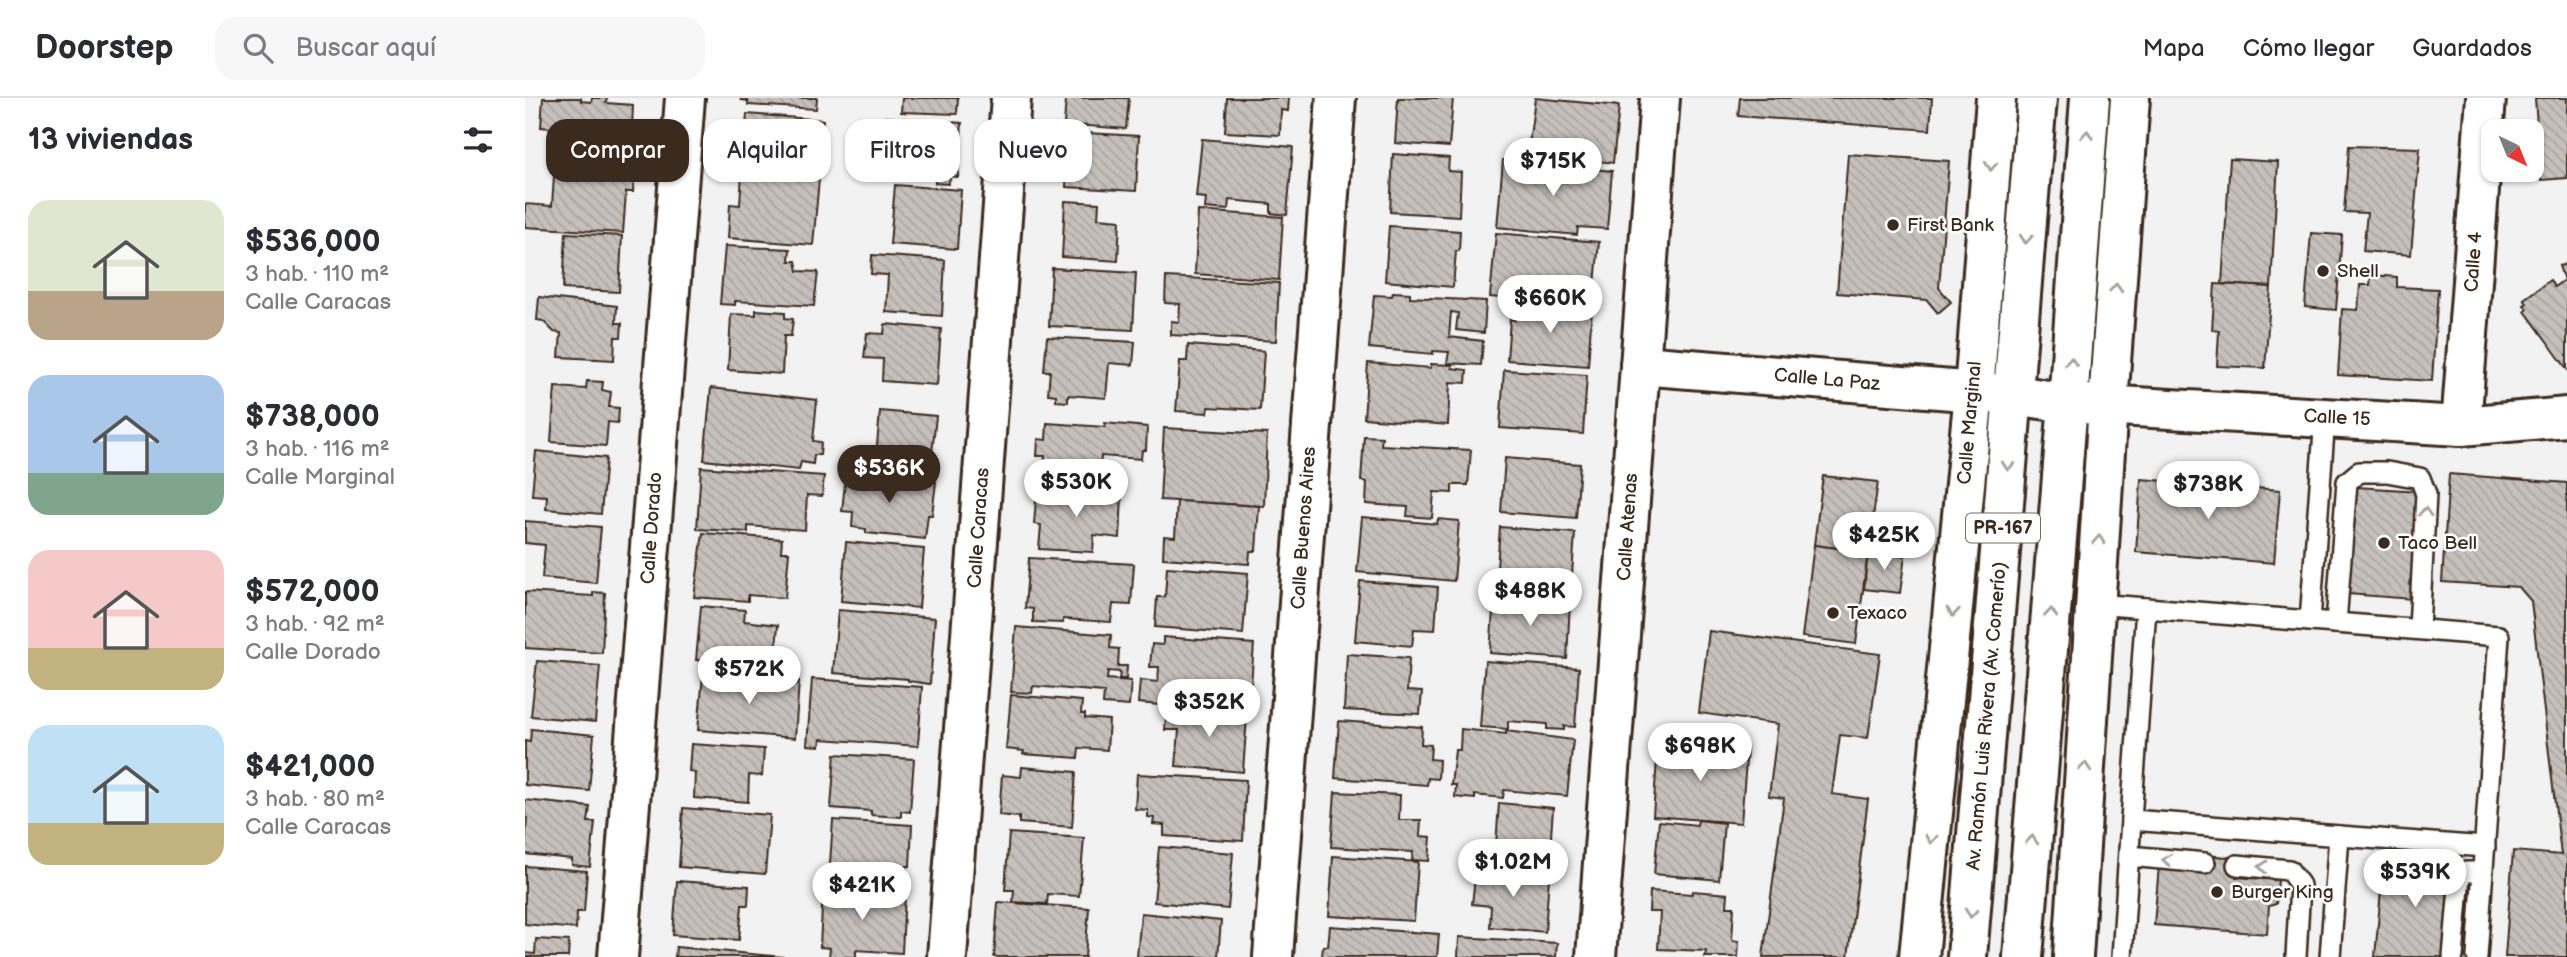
<!DOCTYPE html>
<html lang="es">
<head>
<meta charset="utf-8">
<style>
  body { margin:0; font-family:"Balsamiq Sans",sans-serif; background:#f7f7f7; color:#2b2b33; height:100vh; display:flex; flex-direction:column; font-size:26px; white-space:nowrap }
  * { box-sizing:border-box; margin:0 }
  p { font-size:23px; color:#7c7c81 }
  .icon { flex:none; width:38px; height:38px; fill:none; stroke:currentColor; stroke-width:2; stroke-linecap:round; stroke-linejoin:round }
  .map { position:relative; flex:1; overflow:hidden }
  .side { display:flex; flex-direction:column; background:#fff; width:525px }
  .side>* { flex:none }
  .hud { position:absolute; left:21px; top:21px; width:665px; height:63px; display:flex; gap:14px }
  .needle { width:46px; rotate:137deg }
  .fabs { position:absolute; left:1956px; top:21px; display:grid; gap:14px }
  .fabs a { display:grid; place-items:center; width:63px; height:63px; border-radius:14px; background:#fff; box-shadow:0 2px 5px #0004; font-size:35px }
  .price { position:absolute; translate:-50% -60px; padding:0 16px; border-radius:24px; background:#fff; color:#222; font-size:23px; line-height:46px; filter:drop-shadow(0 2px 4px #0008) }
  .price::after { content:''; position:absolute; left:50%; top:42px; width:21px; height:16px; margin-left:-10px; background:inherit; clip-path:polygon(0 0,100% 0,50% 100%) }
  .price.selected { background:#3b2a1e; color:#fff }
  ul { padding:0; list-style:none }
  li { display:flex; align-items:center; gap:21px; height:175px; padding:0 28px }
  li span { display:grid; place-items:center; flex:none; width:196px; height:140px; border-radius:21px; color:#555 }
  li>.icon { margin-inline-start:auto }
  span .icon { width:84px; height:84px; fill:#fffc; stroke-width:1 }
  li b { font-size:30px }
  h2 { display:flex; justify-content:space-between; align-items:center; height:84px; padding:0 28px; font-size:30px }
  .pill { padding:0 24px; border-radius:21px; background:#fff; box-shadow:0 2px 5px #0004; font-size:24px; line-height:63px }
  .pill.selected { background:#3b2a1e; color:#fff }
  header { display:flex; align-items:center; gap:42px; box-sizing:border-box; height:98px; padding:0 35px; background:#fff; border-bottom:2px solid #e1e1e2 }
  header strong { font-size:33px }
  nav { display:flex; gap:38px; margin-inline-start:auto; font-size:24px }
  .search { width:490px; height:63px; background:#f7f7f7; display:flex; align-items:center; gap:18px; box-sizing:border-box; padding:0 24px; border-radius:21px; color:#7c7c81; font-size:26px }
  main { display:flex; flex:1; min-height:0 }
  .map>svg:first-child { display:block }
  .building { fill:url(#building-back-hatch); stroke:#3b2a1e; stroke-width:2 }
  .lines { fill:none; stroke-linecap:round; stroke-linejoin:round }
  .lane-casing { stroke:#3b2a1e; stroke-width:24 }
  .street-casing { stroke:#3b2a1e; stroke-width:44 }
  .primary-casing { stroke:#3b2a1e; stroke-width:44 }
  .lane { stroke:#fff; stroke-width:19 }
  .street { stroke:#fff; stroke-width:38 }
  .primary { stroke:#fff; stroke-width:38 }
  .oneway { stroke:#a79f9a }
  .poi-dot { fill:#3b2a1e; stroke:#fff; stroke-width:2.5 }
  .labels { text-anchor:middle; dominant-baseline:central; stroke-width:5; stroke-linejoin:round; paint-order:stroke }
  .shield { fill:#fff; stroke:#766a62; stroke-width:2 }
  .shield-label { font-size:18px; font-weight:bold; fill:#3b2a1e }
  .poi-label { font-size:19px; fill:#3b2a1e; stroke:#fff; text-anchor:start }
  .street-label { font-size:19px; fill:#3b2a1e; stroke:#fff }
</style>
</head>
<body>
<header>
<strong>Doorstep</strong>
<div class="search"><svg class="icon" aria-label="search" viewBox="0 0 24 24"><circle cx="10" cy="10" r="6"/><path d="M15 15l6 6"/></svg>Buscar aquí</div>
<nav><a>Mapa</a><a>Cómo llegar</a><a>Guardados</a></nav>
</header>
<main>
<section class="side">
<h2>13 viviendas<svg class="icon" aria-label="filters" viewBox="0 0 24 24"><path d="M4 7h16M4 17h16"/><circle cx="9" cy="7" r="2"/><circle cx="15" cy="17" r="2"/></svg></h2>
<ul>
<li><span style="background:linear-gradient(#dfe7d0 65%,#b9a48a 0)"><svg class="icon" aria-label="home" viewBox="0 0 24 24"><path d="M3 11l9-7 9 7M6 9v11h12V9"/></svg></span><div><b>$536,000</b><p>3 hab. · 110 m²</p><p>Calle Caracas</p></div></li>
<li><span style="background:linear-gradient(#a9c7e8 70%,#7fa58c 0)"><svg class="icon" aria-label="home" viewBox="0 0 24 24"><path d="M3 11l9-7 9 7M6 9v11h12V9"/></svg></span><div><b>$738,000</b><p>3 hab. · 116 m²</p><p>Calle Marginal</p></div></li>
<li><span style="background:linear-gradient(#f6c9c9 70%,#c2b280 0)"><svg class="icon" aria-label="home" viewBox="0 0 24 24"><path d="M3 11l9-7 9 7M6 9v11h12V9"/></svg></span><div><b>$572,000</b><p>3 hab. · 92 m²</p><p>Calle Dorado</p></div></li>
<li><span style="background:linear-gradient(#bfe0f5 70%,#c2b280 0)"><svg class="icon" aria-label="home" viewBox="0 0 24 24"><path d="M3 11l9-7 9 7M6 9v11h12V9"/></svg></span><div><b>$421,000</b><p>3 hab. · 80 m²</p><p>Calle Caracas</p></div></li>
</ul>
</section>
<div class="map">
<svg width="2042" height="859" viewBox="0 0 2042 859">
  <defs>
    <pattern id="building-back-hatch" width="6" height="6" patternUnits="userSpaceOnUse" patternTransform="scale(1.75)"><rect width="6" height="6" fill="#c6c0bd"/><path d="M-1 5l2 2M0 0l6 6M5-1l2 2" fill="none" stroke="#aba5a2"/></pattern>
  </defs>
  <rect width="100%" height="100%" fill="#f3f2f2"/>
  <filter id="ink" filterUnits="userSpaceOnUse"><feTurbulence type="fractalNoise" baseFrequency=".0143" numOctaves="2"/><feDisplacementMap in="SourceGraphic" scale="14" xChannelSelector="R" yChannelSelector="G"/><feConvolveMatrix kernelMatrix="1 2 1 2 8 2 1 2 1" color-interpolation-filters="sRGB"/></filter>
  <g filter="url(#ink)">
    <!-- building -->
    <g class="building">
      <polygon points="18,0 56,0 56,3 66,4 67,0 82,0 81,5 108,7 107,31 114,32 112,67 24,60 26,30 16,29"/>
      <polygon points="216,0 292,0 291,11 223,7 223,3 216,2"/>
      <polygon points="377,0 433,0 432,16 376,14"/>
      <polygon points="541,0 604,0 601,31 539,26"/>
      <polygon points="702,0 764,0 763,13 756,12 755,37 700,34"/>
      <polygon points="873,0 928,0 924,49 870,45"/>
      <polygon points="1010,0 1094,8 1088,65 1003,54"/>
      <polygon points="1215,0 1407,0 1405,32 1213,18"/>
      <polygon points="2010,0 2042,0 2042,80 2016,82"/>
      <polygon points="222,16 298,22 292,79 213,71 216,40 220,40"/>
      <polygon points="360,19 437,25 433,79 426,78 423,86 410,85 410,80 355,75"/>
      <polygon points="544,34 614,38 611,93 541,89 542,66 536,65 537,50 544,51"/>
      <polygon points="677,41 768,49 762,117 746,115 746,106 704,102 703,112 680,110 681,100 671,99"/>
      <polygon points="1824,48 1895,50 1886,157 1838,153 1842,115 1819,114"/>
      <polygon points="868,56 924,60 923,73 936,74 934,118 865,114"/>
      <polygon points="1323,56 1424,63 1414,190 1426,204 1413,215 1402,202 1312,195"/>
      <polygon points="1705,61 1753,64 1746,189 1697,186"/>
      <polygon points="978,62 1087,73 1082,131 1053,129 1052,137 972,129"/>
      <polygon points="30,63 49,64 49,72 102,76 101,80 109,80 108,94 101,94 98,135 0,129 0,106 27,108"/>
      <polygon points="217,75 294,81 288,147 203,140 205,106 215,107"/>
      <polygon points="370,87 436,92 432,151 365,146"/>
      <polygon points="540,103 574,105 573,120 595,122 593,163 537,159"/>
      <polygon points="673,113 758,119 754,182 670,176"/>
      <polygon points="864,128 935,133 934,153 931,153 928,189 860,183"/>
      <polygon points="41,135 97,138 94,194 38,191"/>
      <polygon points="971,135 1074,144 1068,208 965,199"/>
      <polygon points="1786,135 1817,137 1811,212 1780,209"/>
      <polygon points="200,148 265,151 264,163 271,163 273,173 293,174 289,208 210,203 210,207 195,206"/>
      <polygon points="347,157 420,162 417,218 361,214 363,177 346,176"/>
      <polygon points="2042,166 2042,271 2000,213 2002,211 1999,207 2002,205 1999,201 2025,182 2029,189 2039,182 2034,168"/>
      <polygon points="527,170 611,175 608,232 524,228"/>
      <polygon points="1846,177 1872,179 1872,189 1913,191 1907,283 1813,277 1817,211 1833,212 1835,187 1845,187"/>
      <polygon points="641,179 754,185 751,243 646,237 646,223 654,224 655,206 640,205"/>
      <polygon points="1690,186 1746,189 1740,270 1692,268 1694,233 1687,232"/>
      <polygon points="868,194 885,195 885,199 961,203 959,235 931,232 933,215 926,214 924,239 958,243 956,267 922,265 924,254 908,253 908,256 844,250 849,197 867,198"/>
      <polygon points="14,199 92,208 91,225 97,225 96,239 90,239 89,262 34,259 36,235 29,234 18,223 12,222"/>
      <polygon points="991,205 1067,211 1063,268 982,262 985,221 990,222"/>
      <polygon points="231,212 260,214 260,220 268,221 266,238 259,238 257,276 203,272 206,216 231,217"/>
      <polygon points="360,226 416,231 412,287 357,283 358,261 339,260 342,235 359,236"/>
      <polygon points="522,239 610,244 608,267 584,265 581,300 543,297 543,304 531,303 531,297 523,296 525,273 519,273"/>
      <polygon points="663,247 739,253 735,312 684,309 683,315 651,313 655,263 662,263"/>
      <polygon points="843,265 906,270 906,266 927,267 927,270 942,272 941,285 925,284 923,327 839,320"/>
      <polygon points="979,272 1062,277 1058,336 975,330"/>
      <polygon points="62,283 78,284 77,292 86,294 84,309 94,310 93,325 83,324 81,348 26,344 30,289 61,291"/>
      <polygon points="186,290 292,302 288,343 296,344 295,357 289,357 288,366 276,364 274,372 179,362"/>
      <polygon points="355,313 411,318 405,374 350,370"/>
      <polygon points="522,325 580,329 580,325 622,329 621,352 617,352 616,361 576,358 574,386 518,381 520,358 512,358 513,341 521,342"/>
      <polygon points="639,330 742,336 739,408 635,402"/>
      <polygon points="839,338 857,339 856,347 946,352 943,387 927,387 927,395 909,394 907,420 882,418 883,409 841,406 842,384 836,383"/>
      <polygon points="11,353 81,360 76,416 21,411 22,398 7,397"/>
      <polygon points="980,360 1055,366 1051,420 976,414"/>
      <polygon points="176,369 299,378 297,398 282,397 280,432 223,428 223,434 172,431"/>
      <polygon points="321,375 411,384 407,417 403,417 400,441 341,435 341,431 327,429 328,414 317,413"/>
      <polygon points="1924,376 2042,385 2042,859 1980,859 1988,753 2036,757 2006,503 1994,489 1917,484"/>
      <polygon points="1298,378 1353,384 1343,454 1289,447"/>
      <polygon points="1616,381 1755,392 1749,465 1611,454"/>
      <polygon points="1831,389 1895,393 1888,501 1823,496"/>
      <polygon points="512,390 597,397 595,440 569,437 568,454 514,451 516,427 509,426"/>
      <polygon points="652,403 734,408 731,453 725,453 724,466 638,460 639,438 650,439"/>
      <polygon points="837,419 912,426 913,421 934,423 929,483 832,474"/>
      <polygon points="0,423 76,429 71,485 17,480 20,447 0,445"/>
      <polygon points="975,429 1050,435 1046,491 971,484"/>
      <polygon points="178,435 257,441 256,454 264,454 260,500 223,497 223,503 169,499"/>
      <polygon points="321,444 399,451 394,510 316,503"/>
      <polygon points="1289,447 1343,454 1331,546 1277,539"/>
      <polygon points="1343,454 1380,458 1375,495 1339,491"/>
      <polygon points="504,460 609,466 606,507 588,506 586,524 538,521 538,525 508,524 508,511 500,510"/>
      <polygon points="642,469 723,475 718,536 630,529 632,499 640,499"/>
      <polygon points="835,483 913,489 910,532 889,531 887,548 830,543"/>
      <polygon points="0,494 68,498 68,494 80,495 77,555 0,550"/>
      <polygon points="969,499 1045,504 1042,561 965,555"/>
      <polygon points="176,508 220,512 219,523 253,527 250,562 236,561 235,568 171,562"/>
      <polygon points="313,512 410,520 405,586 383,583 383,581 308,575"/>
      <polygon points="491,529 586,537 585,550 594,551 593,568 602,568 601,581 594,581 595,574 583,573 582,581 606,583 604,608 578,606 579,594 508,588 507,595 486,594"/>
      <polygon points="1184,533 1355,556 1343,640 1315,637 1307,696 1343,701 1323,859 1238,859 1259,700 1244,698 1253,626 1174,615"/>
      <polygon points="638,539 729,546 724,615 613,605 615,582 633,584 634,569 625,569 627,546 638,547"/>
      <polygon points="822,556 884,560 882,593 897,594 895,616 819,612"/>
      <polygon points="12,563 75,568 70,624 6,618"/>
      <polygon points="960,563 1054,570 1050,629 1039,628 1039,632 1022,631 1022,626 983,623 983,631 955,629"/>
      <polygon points="178,577 274,583 270,640 173,632"/>
      <polygon points="287,581 397,589 393,648 296,641 295,648 282,647"/>
      <polygon points="486,597 557,603 556,616 560,616 560,620 584,622 582,652 554,650 553,660 498,656 499,653 481,651"/>
      <polygon points="642,609 722,618 718,674 651,668 654,632 640,632"/>
      <polygon points="814,623 897,629 896,646 906,647 905,661 914,662 913,681 903,680 902,687 810,680"/>
      <polygon points="6,631 69,637 64,693 0,687 0,643 5,644"/>
      <polygon points="936,631 981,636 981,633 1048,642 1042,698 979,692 978,700 950,697 950,701 930,699 931,687 926,687 930,652 935,652"/>
      <polygon points="1138,644 1222,651 1216,725 1128,718 1132,661 1136,661"/>
      <polygon points="166,646 239,651 237,678 224,677 223,704 169,700 170,674 164,673"/>
      <polygon points="310,656 389,661 385,714 376,713 376,719 346,717 346,713 306,710"/>
      <polygon points="497,669 551,674 547,729 494,725 494,719 474,717 477,677 496,679"/>
      <polygon points="612,676 721,682 718,743 639,738 639,727 628,726 629,720 623,719 623,712 610,711"/>
      <polygon points="810,694 875,697 874,722 896,722 895,738 906,739 904,763 887,762 888,754 806,749"/>
      <polygon points="0,702 65,709 63,724 70,724 65,769 47,767 47,761 0,756 2,720 0,719"/>
      <polygon points="974,705 1028,710 1024,766 970,761"/>
      <polygon points="158,710 245,717 240,776 154,769"/>
      <polygon points="308,722 387,727 385,768 382,768 381,781 374,780 374,784 304,780"/>
      <polygon points="1173,722 1199,725 1194,782 1129,776 1134,723 1172,727"/>
      <polygon points="484,735 559,740 554,798 523,796 522,806 488,804 489,792 480,792"/>
      <polygon points="634,749 708,755 703,811 629,804"/>
      <polygon points="1681,757 1712,760 1711,779 1753,782 1751,806 1744,808 1742,836 1629,827 1634,767"/>
      <polygon points="808,758 893,764 889,823 804,818"/>
      <polygon points="1859,759 1931,765 1923,859 1850,859"/>
      <polygon points="0,768 62,773 59,814 52,814 51,831 0,826"/>
      <polygon points="951,770 991,773 991,776 1024,779 1020,834 965,829 966,808 947,806"/>
      <polygon points="152,783 224,788 223,807 217,807 214,842 148,837"/>
      <polygon points="298,791 380,795 377,855 331,852 331,859 304,859 305,850 295,849"/>
      <polygon points="1125,793 1167,796 1168,793 1203,796 1202,809 1209,809 1207,842 1214,843 1213,859 1180,859 1181,853 1133,851 1135,814 1124,814"/>
      <polygon points="473,804 564,810 560,859 469,859"/>
      <polygon points="616,815 696,823 693,859 612,859"/>
      <polygon points="805,828 914,836 912,859 797,859 798,848 803,848"/>
      <polygon points="934,839 1032,845 1031,859 933,859"/>
      <polygon points="11,841 44,843 43,859 0,859 0,855 10,856"/>
      <polygon points="151,849 259,859 150,859"/>
    </g>
    <g class="lines">
      <defs>
        <g id="lane">
          <polyline points="1570,506 1785,523 1800,319"/>
          <polyline points="1785,523 1974,538 1952,859"/>
          <polyline points="1811,525 1822,384 1834,374 1862,374 1895,380 1901,396 1894,531"/>
          <polyline points="1606,722 1621,510"/>
          <polyline points="1604,758 1680,765"/>
          <polyline points="1712,767 1764,772 1775,787 1771,859"/>
          <polyline points="1597,859 1606,722 1960,749"/>
          <polyline points="1805,859 1814,738"/>
          <polyline points="1928,859 1935,777 1940,774 1957,774"/>
        </g>
        <g id="street">
          <polyline points="1115,267 1489,297 1543,305 1936,328 2042,319"/>
          <polyline points="1936,328 1961,0"/>
          <polyline points="93,859 160,0"/>
          <polyline points="422,859 486,0"/>
          <polyline points="748,859 811,0"/>
          <polyline points="1071,859 1135,0"/>
          <polyline points="1394,859 1449,294 1471,0"/>
          <polyline points="1548,859 1583,306 1605,0"/>
        </g>
        <g id="primary">
          <polyline points="1442,859 1512,0"/>
          <polyline points="1498,859 1543,305 1565,0"/>
        </g>
      </defs>
      <!-- lane casing -->
      <use href="#lane" class="lane-casing"/>
      <!-- street casing -->
      <use href="#street" class="street-casing"/>
      <!-- primary casing -->
      <use href="#primary" class="primary-casing"/>
      <!-- lane -->
      <use href="#lane" class="lane"/>
      <!-- street -->
      <use href="#street" class="street"/>
      <!-- primary -->
      <use href="#primary" class="primary"/>
    </g>
    <!-- one-way arrows -->
    <defs><path id="oneway-chevron" d="M-2-3.5L2.5 0L-2 3.5" fill="none" stroke-width="1.6" stroke-linecap="round" stroke-linejoin="round" transform="scale(1.75)"/></defs>
    <g class="oneway">
      <use href="#oneway-chevron" transform="translate(1562 37) rotate(-86)"/>
      <use href="#oneway-chevron" transform="translate(1466 68) rotate(94)"/>
      <use href="#oneway-chevron" transform="translate(1501 141) rotate(94)"/>
      <use href="#oneway-chevron" transform="translate(1591 190) rotate(-86)"/>
      <use href="#oneway-chevron" transform="translate(1546 264) rotate(-86)"/>
      <use href="#oneway-chevron" transform="translate(1483 368) rotate(95)"/>
      <use href="#oneway-chevron" transform="translate(1900 414) rotate(-87)"/>
      <use href="#oneway-chevron" transform="translate(1574 442) rotate(-86)"/>
      <use href="#oneway-chevron" transform="translate(1428 514) rotate(95)"/>
      <use href="#oneway-chevron" transform="translate(1526 515) rotate(-85)"/>
      <use href="#oneway-chevron" transform="translate(1560 669) rotate(-86)"/>
      <use href="#oneway-chevron" transform="translate(1406 741) rotate(95)"/>
      <use href="#oneway-chevron" transform="translate(1507 742) rotate(-85)"/>
      <use href="#oneway-chevron" transform="translate(1642 762) rotate(-175)"/>
      <use href="#oneway-chevron" transform="translate(1738 769) rotate(-175)"/>
      <use href="#oneway-chevron" transform="translate(1446 815) rotate(95)"/>
    </g>
  </g>
  <!-- markers -->
  <g class="poi-dot">
    <circle cx="1368" cy="127" r="7"/>
    <circle cx="1798" cy="173" r="7"/>
    <circle cx="1859" cy="445" r="7"/>
    <circle cx="1308" cy="515" r="7"/>
    <circle cx="1692" cy="794" r="7"/>
  </g>
  <g class="labels">
    <!-- shield labels -->
    <rect class="shield" x="1441" y="415.5" width="74" height="29" rx="5"/>
    <g class="shield-label">
      <text x="1478" y="430">PR-167</text>
    </g>
    <!-- poi labels -->
    <g class="poi-label">
      <text x="1382" y="127">First Bank</text>
      <text x="1812" y="173">Shell</text>
      <text x="1873" y="445">Taco Bell</text>
      <text x="1322" y="515">Texaco</text>
      <text x="1706" y="794">Burger King</text>
    </g>
    <!-- street labels -->
    <g class="street-label">
      <text transform="translate(1949 164) rotate(-86)">Calle 4</text>
      <text transform="translate(1302 282) rotate(5)">Calle La Paz</text>
      <text transform="translate(1812 320) rotate(3)">Calle 15</text>
      <text transform="translate(1445 325) rotate(-85)">Calle Marginal</text>
      <text transform="translate(1103 429) rotate(-86)">Calle Atenas</text>
      <text transform="translate(127 430) rotate(-86)">Calle Dorado</text>
      <text transform="translate(454 430) rotate(-86)">Calle Caracas</text>
      <text transform="translate(779 430) rotate(-86)">Calle Buenos Aires</text>
      <text transform="translate(1462 618) rotate(-85)">Av. Ramón Luis Rivera (Av. Comerío)</text>
    </g>
  </g>
</svg>
<div class="fabs">
<a><svg class="needle" viewBox="-14 -14 28 28"><path d="M0-13l5 13h-10z" fill="#e53935"/><path d="M0 13l5-13h-10z" fill="#7c7c81"/></svg></a>
</div>
<b class="price" style="left:1028px;top:100px">$715K</b>
<b class="price" style="left:1025px;top:237px">$660K</b>
<b class="price selected" style="left:364px;top:407px">$536K</b>
<b class="price" style="left:551px;top:421px">$530K</b>
<b class="price" style="left:1683px;top:423px">$738K</b>
<b class="price" style="left:1359px;top:474px">$425K</b>
<b class="price" style="left:1005px;top:530px">$488K</b>
<b class="price" style="left:224px;top:608px">$572K</b>
<b class="price" style="left:684px;top:641px">$352K</b>
<b class="price" style="left:1175px;top:685px">$698K</b>
<b class="price" style="left:988px;top:801px">$1.02M</b>
<b class="price" style="left:1890px;top:811px">$539K</b>
<b class="price" style="left:337px;top:824px">$421K</b>
<div class="hud">
<a class="pill selected">Comprar</a>
<a class="pill">Alquilar</a>
<a class="pill">Filtros</a>
<a class="pill">Nuevo</a>
</div>
</div>
</main>
</body>
</html>
